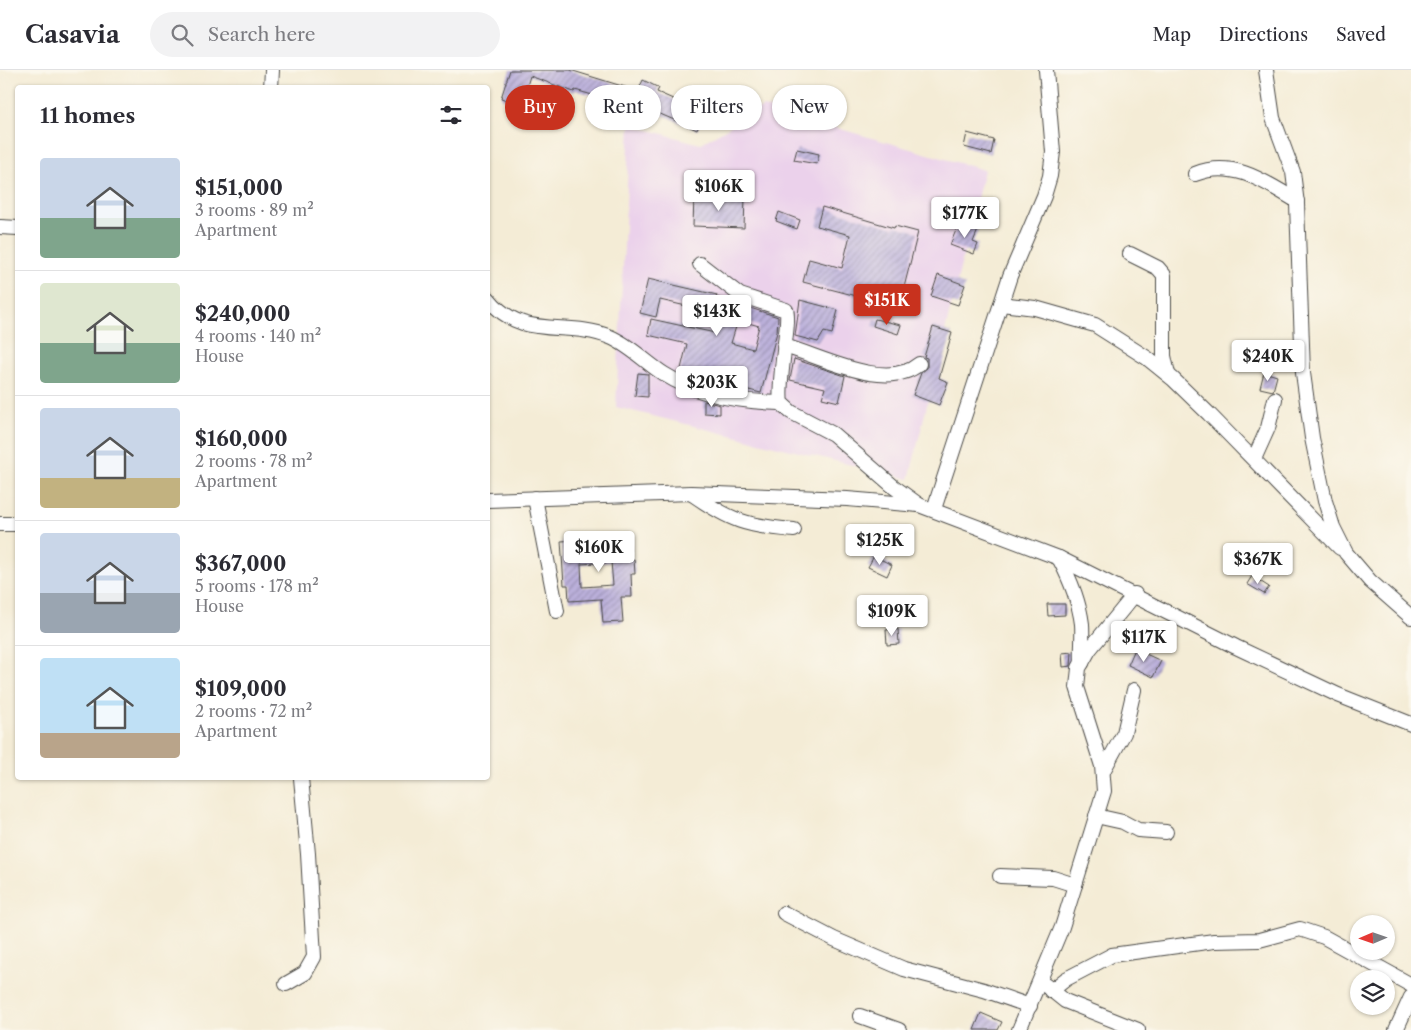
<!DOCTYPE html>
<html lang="en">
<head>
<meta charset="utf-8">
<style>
  body { margin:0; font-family:"Libre Caslon Text",serif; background:#f2f2f3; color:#2b2b33; height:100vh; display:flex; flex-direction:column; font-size:19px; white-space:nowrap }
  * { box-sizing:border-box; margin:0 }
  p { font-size:16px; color:#7c7c81 }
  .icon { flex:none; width:28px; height:28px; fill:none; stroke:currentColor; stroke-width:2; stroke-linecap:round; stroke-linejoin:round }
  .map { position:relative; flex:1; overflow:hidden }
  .drawer { position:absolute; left:15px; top:15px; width:475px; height:695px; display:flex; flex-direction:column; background:#fff; border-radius:5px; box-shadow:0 1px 4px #0004 }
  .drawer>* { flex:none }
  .guide { position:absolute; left:505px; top:15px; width:475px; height:45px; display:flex; gap:10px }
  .needle { width:32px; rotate:268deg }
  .buttons { position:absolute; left:1350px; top:845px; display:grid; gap:10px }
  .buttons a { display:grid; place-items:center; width:45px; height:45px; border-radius:50%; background:#fff; box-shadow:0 1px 4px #0004; font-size:25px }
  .price { position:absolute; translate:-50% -42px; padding:0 11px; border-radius:5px; background:#fff; color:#222; font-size:16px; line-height:32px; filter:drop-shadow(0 1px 2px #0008) }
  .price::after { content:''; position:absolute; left:50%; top:30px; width:15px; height:11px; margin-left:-8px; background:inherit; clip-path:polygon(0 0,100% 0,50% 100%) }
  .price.active { background:#c8321e; color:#fff }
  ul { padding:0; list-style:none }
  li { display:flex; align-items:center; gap:15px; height:125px; padding:0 25px }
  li+li { border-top:1px solid #e1e1e2 }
  li span { display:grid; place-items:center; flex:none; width:140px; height:100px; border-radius:5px; color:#555 }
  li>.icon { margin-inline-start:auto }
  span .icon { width:60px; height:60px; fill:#fffc; stroke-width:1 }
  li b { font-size:21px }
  h2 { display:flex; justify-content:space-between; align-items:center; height:60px; padding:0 25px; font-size:21px }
  .pill { padding:0 18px; border-radius:22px; background:#fff; box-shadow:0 1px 4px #0004; font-size:18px; line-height:45px }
  .pill.active { background:#c8321e; color:#fff }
  header { display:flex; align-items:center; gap:30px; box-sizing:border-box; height:70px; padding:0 25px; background:#fff; border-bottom:1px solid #e1e1e2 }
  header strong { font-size:24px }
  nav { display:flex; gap:28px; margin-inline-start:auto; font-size:18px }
  .search { width:350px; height:45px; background:#f2f2f3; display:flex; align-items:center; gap:12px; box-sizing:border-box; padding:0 18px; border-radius:28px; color:#7c7c81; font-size:19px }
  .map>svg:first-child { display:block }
  .built { fill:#ebd1eb }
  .building { fill:url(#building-hatch); fill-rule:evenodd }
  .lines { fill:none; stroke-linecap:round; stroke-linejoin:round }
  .minor-casing { stroke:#494845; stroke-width:16 }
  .minor { stroke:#fff; stroke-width:14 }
</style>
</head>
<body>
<header>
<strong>Casavia</strong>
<div class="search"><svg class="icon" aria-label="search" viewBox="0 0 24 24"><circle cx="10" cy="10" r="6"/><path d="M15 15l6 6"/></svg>Search here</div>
<nav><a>Map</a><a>Directions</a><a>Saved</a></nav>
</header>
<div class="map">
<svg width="1411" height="960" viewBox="0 0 1411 960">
  <defs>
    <pattern id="building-hatch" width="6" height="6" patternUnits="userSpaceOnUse" patternTransform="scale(1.25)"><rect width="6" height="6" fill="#bbb0db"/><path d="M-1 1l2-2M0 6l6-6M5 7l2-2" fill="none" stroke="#988fb2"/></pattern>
  </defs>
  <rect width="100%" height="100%" fill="#fbf7ec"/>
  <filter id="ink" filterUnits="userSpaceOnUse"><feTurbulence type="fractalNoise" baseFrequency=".02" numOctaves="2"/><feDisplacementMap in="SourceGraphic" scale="10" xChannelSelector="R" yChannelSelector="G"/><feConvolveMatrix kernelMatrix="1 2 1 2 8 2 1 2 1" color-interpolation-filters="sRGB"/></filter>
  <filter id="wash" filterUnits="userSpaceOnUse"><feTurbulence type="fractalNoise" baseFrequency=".0096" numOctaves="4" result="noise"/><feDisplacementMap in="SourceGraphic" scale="20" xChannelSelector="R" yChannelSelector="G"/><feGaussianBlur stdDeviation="1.12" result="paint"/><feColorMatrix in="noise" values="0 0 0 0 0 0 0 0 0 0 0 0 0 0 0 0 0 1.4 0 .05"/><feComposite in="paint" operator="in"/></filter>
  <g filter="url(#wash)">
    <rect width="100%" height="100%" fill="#f4ecd6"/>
    <!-- built -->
    <polygon class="built" points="763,37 984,100 909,409 616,337 630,55 700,74"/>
    <g id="blocks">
      <!-- building -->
      <g class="building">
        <polygon points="510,0 570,0 638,21 643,10 659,18 657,22 705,43 697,60 642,36 641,39 575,20 574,22 530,6 521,35 501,28"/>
        <polygon points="967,63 994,70 991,84 964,77"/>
        <polygon points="797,79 819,84 817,94 794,90"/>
        <polygon points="694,126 745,127 744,158 693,156"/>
        <polygon points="822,137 894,158 895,156 918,162 899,237 803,212 809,189 842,198 850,165 817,156"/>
        <polygon points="779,142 800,150 797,159 776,151"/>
        <polygon points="959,153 978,160 973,172 978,174 974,184 950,175"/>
        <polygon points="938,205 965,215 958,235 931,226"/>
        <path d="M648,209L717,225L716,227L778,247L777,262L761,323L680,303L687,274L648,265L651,249L715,263L721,244L660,230L656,247L640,243ZM738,250L759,256L753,279L731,273Z"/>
        <polygon points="800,230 838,240 832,264 824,262 818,272 795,266"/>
        <polygon points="875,249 901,255 898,264 873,256"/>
        <polygon points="933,257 952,263 939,308 948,312 939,335 913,325 921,303 927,298 927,288 924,287"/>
        <polygon points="794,289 845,306 839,332 822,328 825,318 790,310"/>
        <polygon points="1264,302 1277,306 1273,321 1260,318"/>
        <polygon points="638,303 648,304 648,327 635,326"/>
        <polygon points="704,331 720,335 720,344 704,343"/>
        <path d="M629,467L631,489H634L635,504H631L632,527H621L623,552L603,553L601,529L569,531L568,515H564L561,471ZM611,492L613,515L582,517L581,494Z"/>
        <polygon points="874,486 892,495 887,506 868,497"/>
        <polygon points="1252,506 1269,517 1264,524 1247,514"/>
        <polygon points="1047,534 1065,534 1065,545 1048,546"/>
        <polygon points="898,559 899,574 887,575 886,560"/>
        <polygon points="1135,579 1161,591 1153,607 1128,595"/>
        <polygon points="1072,582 1071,596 1063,597 1062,583"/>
        <polygon points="981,943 1002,952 998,960 974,960"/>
      </g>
    </g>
  </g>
  <g filter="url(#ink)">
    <use href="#blocks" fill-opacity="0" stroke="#494845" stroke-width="1"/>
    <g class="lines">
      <defs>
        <g id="minor">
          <polyline points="1266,0 1273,48 1293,102 1297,134 1303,303 1312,368 1325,431 1333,457 1346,483 1370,511 1411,547"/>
          <polyline points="271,18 272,0"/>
          <path d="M1195,104C1233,89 1264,111 1297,131"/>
          <polyline points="0,157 18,158"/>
          <polyline points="1130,184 1158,198 1164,205 1164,286 1168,304"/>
          <path d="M700,194L740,225L786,240C791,249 777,312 781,333L791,342L833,364L894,417L919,435"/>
          <path d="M488,228C522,272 566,249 610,267C630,275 646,293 664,304C697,325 742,332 781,333"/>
          <polyline points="1001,234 1035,238 1095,255 1147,288 1173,309 1209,344 1340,478"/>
          <path d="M784,276C821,286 886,322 919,294"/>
          <polyline points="1254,389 1268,358 1275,329"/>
          <path d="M692,424C731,451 746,456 794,460"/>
          <polyline points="535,428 557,541"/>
          <polyline points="488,430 691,423 847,429 919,435 1059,488 1236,577 1338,625 1411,654"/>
          <polyline points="934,439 1010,206 1044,126 1050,106 1053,82 1046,0"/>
          <polyline points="0,454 18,454"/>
          <path d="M1059,488C1070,509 1079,530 1082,554C1083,567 1081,580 1082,593"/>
          <polyline points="1103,701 1124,663 1134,620"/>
          <polyline points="1096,746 1123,752 1138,760 1166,762"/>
          <polyline points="1000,806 1053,808 1075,815"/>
          <polyline points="784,843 834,869 904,899 984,920 1030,936"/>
          <polyline points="286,914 305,903 314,887 308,784 301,708"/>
          <polyline points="1045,915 1065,931 1138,960"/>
          <polyline points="1051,921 1066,909 1112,885 1214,871 1259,870 1300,859 1324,867 1411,915"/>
          <polyline points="860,946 899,960"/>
          <polyline points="1019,960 1062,857 1104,721 1102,696 1077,617 1079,598 1089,580 1135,524"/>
          <polyline points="1396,960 1411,927"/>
        </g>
      </defs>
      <!-- minor casing -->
      <use href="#minor" class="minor-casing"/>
      <!-- minor -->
      <use href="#minor" class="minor"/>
    </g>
  </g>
</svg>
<div class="buttons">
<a><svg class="needle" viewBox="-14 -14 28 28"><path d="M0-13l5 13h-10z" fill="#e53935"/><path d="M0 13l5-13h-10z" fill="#7c7c81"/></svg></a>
<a><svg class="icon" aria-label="layers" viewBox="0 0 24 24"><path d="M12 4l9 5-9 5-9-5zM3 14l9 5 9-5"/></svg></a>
</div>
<b class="price" style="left:719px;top:142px">$106K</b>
<b class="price" style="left:965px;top:169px">$177K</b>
<b class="price active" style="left:887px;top:256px">$151K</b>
<b class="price" style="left:717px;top:267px">$143K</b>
<b class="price" style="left:1268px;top:312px">$240K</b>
<b class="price" style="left:712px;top:338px">$203K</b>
<b class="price" style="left:880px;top:496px">$125K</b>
<b class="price" style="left:599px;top:503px">$160K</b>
<b class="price" style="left:1258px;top:515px">$367K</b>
<b class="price" style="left:892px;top:567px">$109K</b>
<b class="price" style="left:1144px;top:593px">$117K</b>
<div class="guide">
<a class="pill active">Buy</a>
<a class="pill">Rent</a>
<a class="pill">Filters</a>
<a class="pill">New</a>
</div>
<section class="drawer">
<h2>11 homes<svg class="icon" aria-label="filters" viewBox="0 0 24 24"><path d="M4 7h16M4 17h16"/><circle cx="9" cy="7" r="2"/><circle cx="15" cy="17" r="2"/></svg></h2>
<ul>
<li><span style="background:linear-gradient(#c9d6e8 60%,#7fa58c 0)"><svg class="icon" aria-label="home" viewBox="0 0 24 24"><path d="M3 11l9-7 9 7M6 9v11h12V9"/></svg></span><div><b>$151,000</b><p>3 rooms · 89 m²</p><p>Apartment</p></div></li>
<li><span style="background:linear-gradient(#dfe7d0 60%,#7fa58c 0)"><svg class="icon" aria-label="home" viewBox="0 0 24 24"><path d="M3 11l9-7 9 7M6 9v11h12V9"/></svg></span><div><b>$240,000</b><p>4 rooms · 140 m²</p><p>House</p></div></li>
<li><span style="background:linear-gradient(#c9d6e8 70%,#c2b280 0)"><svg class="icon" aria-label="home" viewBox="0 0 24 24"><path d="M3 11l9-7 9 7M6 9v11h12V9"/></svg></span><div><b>$160,000</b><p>2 rooms · 78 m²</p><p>Apartment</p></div></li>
<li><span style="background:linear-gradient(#c9d6e8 60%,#9aa5b1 0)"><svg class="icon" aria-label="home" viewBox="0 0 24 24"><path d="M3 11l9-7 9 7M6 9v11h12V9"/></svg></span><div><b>$367,000</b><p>5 rooms · 178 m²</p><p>House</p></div></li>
<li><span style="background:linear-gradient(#bfe0f5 75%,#b9a48a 0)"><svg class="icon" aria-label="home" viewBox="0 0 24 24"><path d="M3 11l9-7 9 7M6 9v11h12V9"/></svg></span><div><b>$109,000</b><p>2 rooms · 72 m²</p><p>Apartment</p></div></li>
</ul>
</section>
</div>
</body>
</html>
